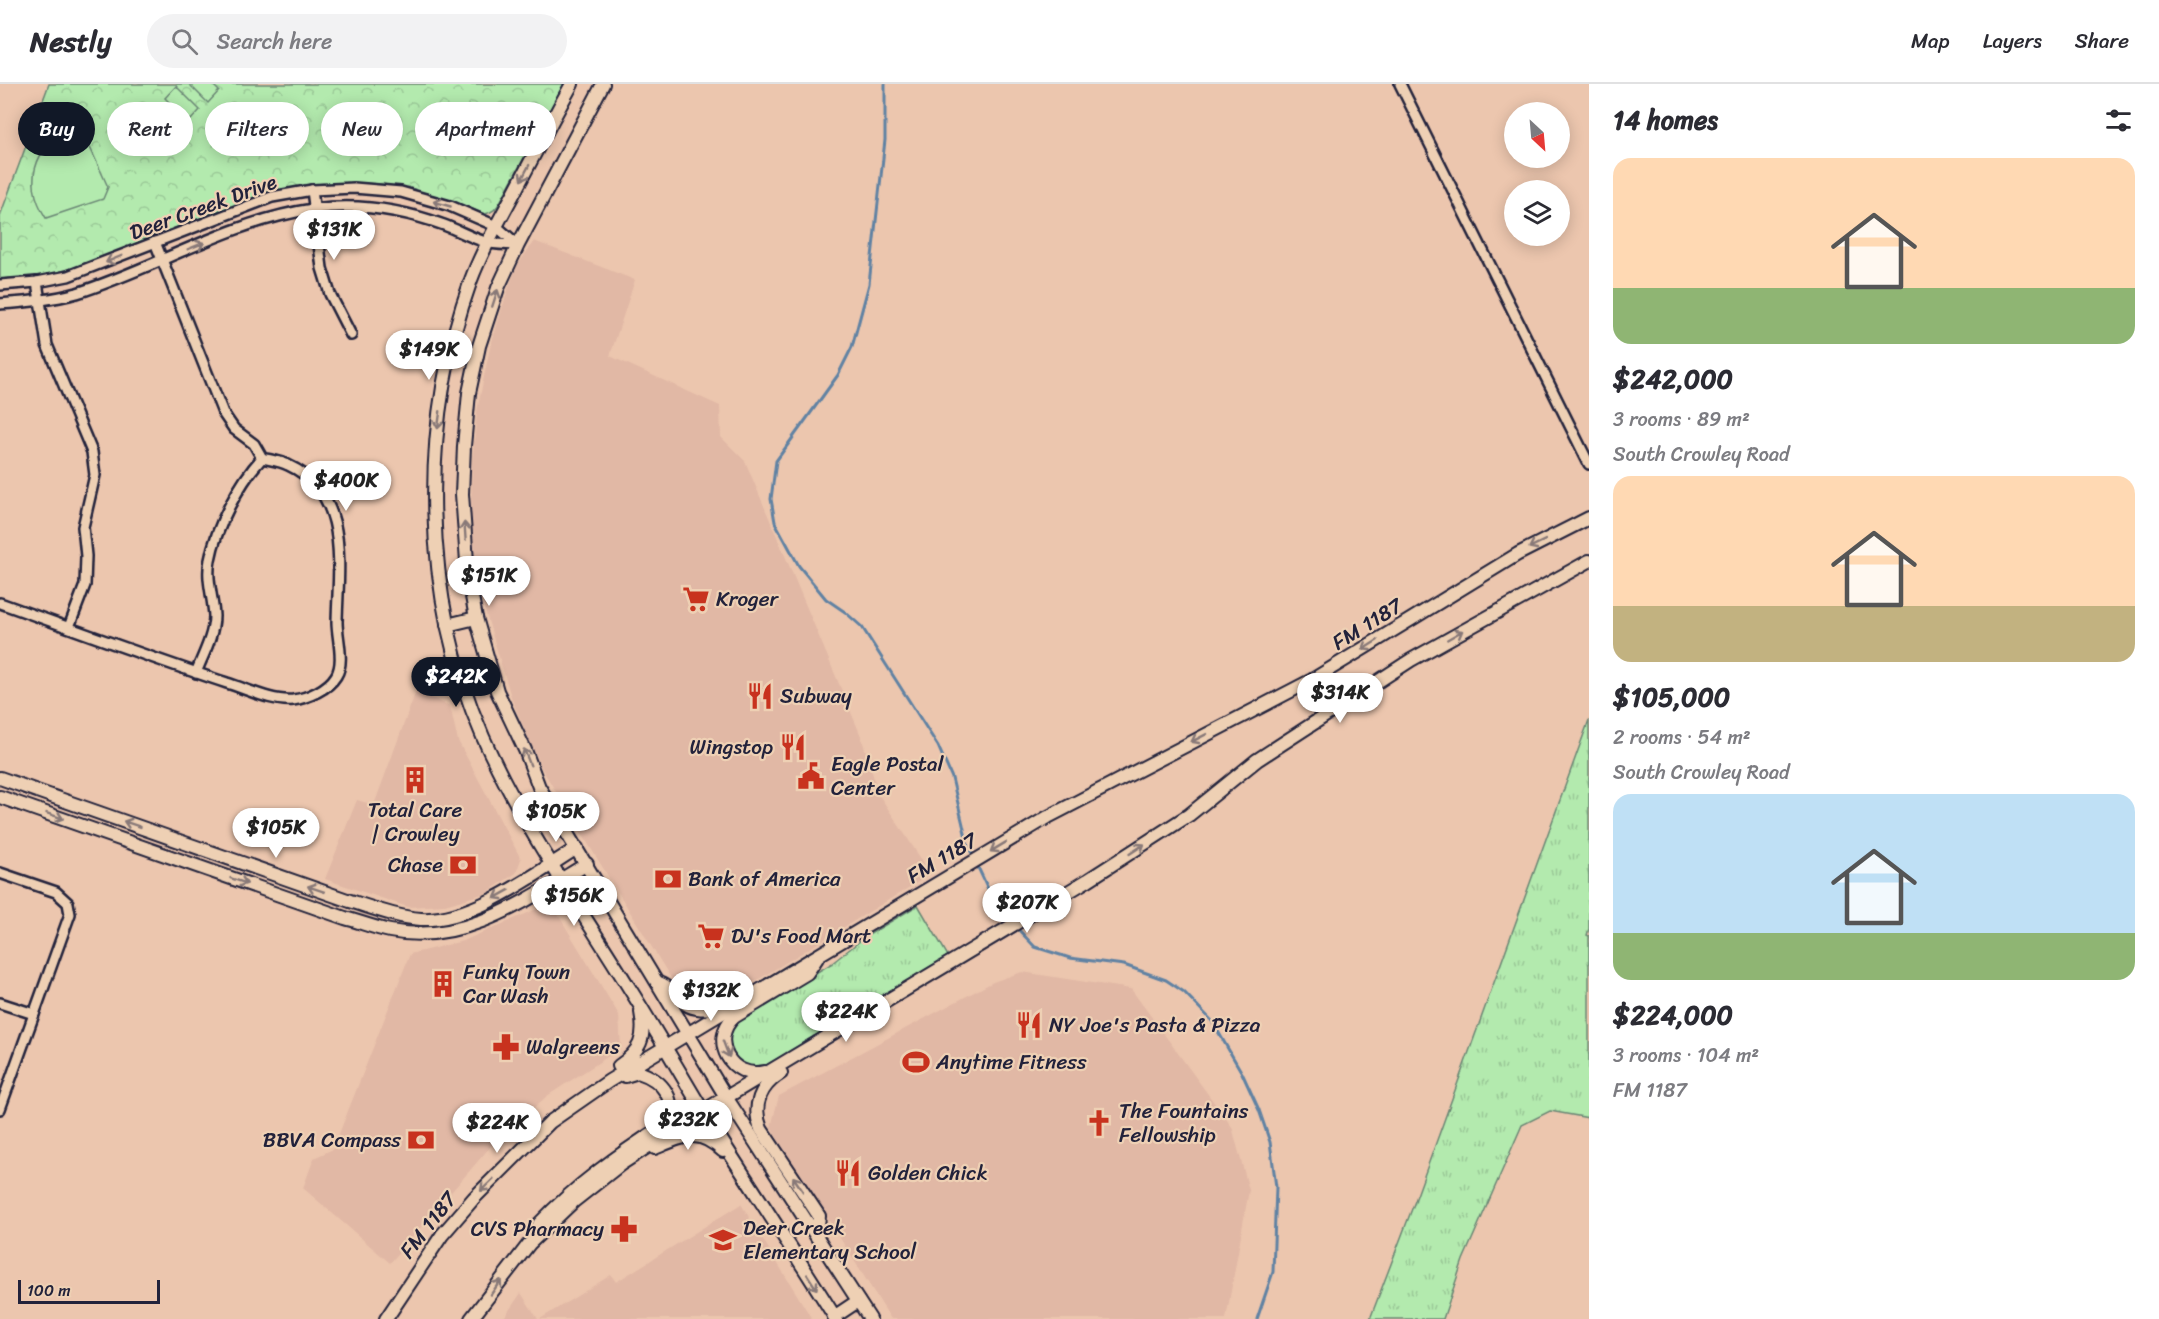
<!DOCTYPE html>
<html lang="en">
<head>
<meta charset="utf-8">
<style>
  body { margin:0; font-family:Sriracha,sans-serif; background:#f2f2f3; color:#2b2b33; height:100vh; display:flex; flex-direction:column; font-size:22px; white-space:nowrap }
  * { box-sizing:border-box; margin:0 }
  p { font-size:20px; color:#7c7c81 }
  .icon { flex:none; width:33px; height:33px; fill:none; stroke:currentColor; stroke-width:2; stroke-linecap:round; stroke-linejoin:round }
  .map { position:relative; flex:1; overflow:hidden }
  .side { display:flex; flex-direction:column; background:#fff; width:570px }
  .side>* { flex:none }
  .hud { position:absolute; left:18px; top:18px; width:570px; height:54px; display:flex; gap:12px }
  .needle { width:39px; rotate:154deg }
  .controls { position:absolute; left:1504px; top:18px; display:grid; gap:12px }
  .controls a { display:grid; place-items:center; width:66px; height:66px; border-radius:50%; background:#fff; box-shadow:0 3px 15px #0003; font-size:30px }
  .scale { position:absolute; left:18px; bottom:15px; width:142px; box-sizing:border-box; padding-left:6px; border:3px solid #22223b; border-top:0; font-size:16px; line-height:21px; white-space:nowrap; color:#22223b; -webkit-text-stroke:4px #eed0b4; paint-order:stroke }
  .price { position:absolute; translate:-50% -51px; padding:0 14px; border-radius:21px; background:#fff; color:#222; font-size:20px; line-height:39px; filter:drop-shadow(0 2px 3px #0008) }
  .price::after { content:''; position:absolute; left:50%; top:36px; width:18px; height:14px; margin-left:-9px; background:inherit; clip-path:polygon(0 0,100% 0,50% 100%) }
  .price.on { background:#111827; color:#fff }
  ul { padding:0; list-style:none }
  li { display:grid; align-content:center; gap:12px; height:318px; padding:0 24px }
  li span { display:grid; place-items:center; height:186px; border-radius:18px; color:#555 }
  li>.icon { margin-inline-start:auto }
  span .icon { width:108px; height:108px; fill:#fffc; stroke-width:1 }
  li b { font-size:26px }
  h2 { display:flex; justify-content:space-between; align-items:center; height:72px; padding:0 24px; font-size:26px }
  .tag { padding:0 21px; border-radius:27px; background:#fff; box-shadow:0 3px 15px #0003; font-size:21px; line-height:54px }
  .tag.on { background:#111827; color:#fff }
  header { display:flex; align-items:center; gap:36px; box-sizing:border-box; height:84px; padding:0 30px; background:#fff; border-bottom:2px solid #e1e1e2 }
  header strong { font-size:28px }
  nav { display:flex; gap:33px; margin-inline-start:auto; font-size:21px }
  .search { width:420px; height:54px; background:#f2f2f3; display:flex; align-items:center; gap:15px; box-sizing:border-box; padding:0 21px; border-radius:33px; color:#7c7c81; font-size:22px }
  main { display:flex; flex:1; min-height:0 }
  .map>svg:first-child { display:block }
  .built { fill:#e1b8a5 }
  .grass { fill:url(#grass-tufts); stroke:#6a8674; stroke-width:1.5 }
  .forest { fill:url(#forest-crowns); stroke:#6a8674; stroke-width:1.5 }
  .pitch { fill:#b3eaae; stroke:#6a8674; stroke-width:1.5 }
  .water { fill:url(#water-rules); stroke:#6182a3; stroke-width:1.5 }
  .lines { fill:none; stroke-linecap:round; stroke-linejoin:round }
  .stream { stroke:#6182a3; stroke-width:3 }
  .minor-casing { stroke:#22223b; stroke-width:14 }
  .major-casing { stroke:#22223b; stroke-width:16 }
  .minor { stroke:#eed0b4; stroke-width:9 }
  .major { stroke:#eed0b4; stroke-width:12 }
  .oneway { stroke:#887978 }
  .labels { text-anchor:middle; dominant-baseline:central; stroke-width:4.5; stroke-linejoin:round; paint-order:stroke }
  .street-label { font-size:21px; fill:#22223b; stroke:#eed0b4 }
  .poi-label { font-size:21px; fill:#22223b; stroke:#eed0b4; text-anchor:start }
</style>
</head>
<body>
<header>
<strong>Nestly</strong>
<div class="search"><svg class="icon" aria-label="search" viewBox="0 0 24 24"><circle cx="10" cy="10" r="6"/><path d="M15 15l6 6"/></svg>Search here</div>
<nav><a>Map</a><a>Layers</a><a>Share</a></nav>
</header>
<main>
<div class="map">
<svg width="1589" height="1235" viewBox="0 0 1589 1235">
  <defs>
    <pattern id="grass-tufts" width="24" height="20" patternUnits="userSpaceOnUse" patternTransform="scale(1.5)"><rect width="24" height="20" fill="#b3eaae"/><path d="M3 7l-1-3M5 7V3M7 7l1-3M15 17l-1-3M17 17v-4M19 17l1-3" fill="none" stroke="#9ac897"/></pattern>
    <pattern id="forest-crowns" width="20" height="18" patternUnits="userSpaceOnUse" patternTransform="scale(1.5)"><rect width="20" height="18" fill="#b3eaae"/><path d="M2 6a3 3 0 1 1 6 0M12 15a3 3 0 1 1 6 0" fill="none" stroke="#9ac897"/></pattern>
    <pattern id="water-rules" width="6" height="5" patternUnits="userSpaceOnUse" patternTransform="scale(1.5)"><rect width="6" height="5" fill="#8bc2e9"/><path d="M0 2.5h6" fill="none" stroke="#78a6c9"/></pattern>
  </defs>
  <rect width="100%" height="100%" fill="#ecc6ae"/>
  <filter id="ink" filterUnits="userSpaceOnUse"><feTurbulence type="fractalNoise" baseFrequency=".0167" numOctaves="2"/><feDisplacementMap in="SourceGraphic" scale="12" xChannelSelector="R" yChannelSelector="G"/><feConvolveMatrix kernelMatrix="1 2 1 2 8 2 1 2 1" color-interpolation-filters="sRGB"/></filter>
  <g filter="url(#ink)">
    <!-- built -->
    <g class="built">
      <polygon points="534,157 635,196 610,272 720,322 721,353 745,377 861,652 879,711 931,790 720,919 695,919 687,914 674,899 542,685 512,616 481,513 474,470 471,425 472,377 477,327 490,264 508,205 517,182"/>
      <polygon points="416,607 450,622 458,657 521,775 516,789 486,809 445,821 408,823 325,795 357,716 374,721"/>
      <polygon points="551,819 619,931 621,964 547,1012 491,1062 390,1179 303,1104 314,1074 333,1065 410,870 463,857"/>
      <polygon points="1022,888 1131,905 1232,1043 1249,1106 1226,1235 891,1235 780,1059 771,1043 779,1012 993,898"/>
      <polygon points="741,1120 812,1235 540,1235 611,1191 616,1198"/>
      <polygon points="521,1209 538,1235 503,1235"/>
    </g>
    <!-- grass -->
    <g class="grass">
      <polygon points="1589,636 1589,845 1587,851 1589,852 1589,1034 1550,1027 1522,1041 1463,1176 1443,1235 1370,1235 1415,1117"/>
      <polygon points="918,821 948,872 760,985 745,983 736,974 729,963 727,954 730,944 744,932 831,880 865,853"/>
    </g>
    <!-- forest -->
    <path class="forest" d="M49,0H564L500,118C496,125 493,128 485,130C464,122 443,113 421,108C316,81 243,117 148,155C114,169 78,185 41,192C28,195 13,194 0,195V132Z"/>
    <!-- pitch -->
    <g class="pitch">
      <polygon points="189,0 212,0 219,7 208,19"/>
      <polygon points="176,2 200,26 189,38 165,14"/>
      <path d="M79,39L108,103L103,115L46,134C20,93 38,57 79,39Z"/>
    </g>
    <!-- water -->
    <polygon class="water" points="131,27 133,28 143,55 142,57 128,63 125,62 115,35 116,33"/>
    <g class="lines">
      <!-- stream -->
      <g class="stream">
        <polyline points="885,0 885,56 869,200 852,263 838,291 776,377 771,415 775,438 799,482 826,515 845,528 862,543 938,662 952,694 968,762 974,773"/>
        <polyline points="976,779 996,822 1011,838"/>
        <polyline points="1015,842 1035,863 1070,874 1124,881 1166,896 1184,908 1212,937 1242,989 1259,1026 1270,1058 1276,1103 1273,1188 1257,1235"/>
      </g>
      <defs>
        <g id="minor">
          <polyline points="1400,0 1589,380"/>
          <polyline points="312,106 322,184 330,210 351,251"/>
          <polyline points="37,198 47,261 92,368 95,391 83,443 86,472 85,501 69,543"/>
          <polyline points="0,201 37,198 68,192 272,113 312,106 354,104 401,108 450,122 496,142 518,161"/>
          <path d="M0,220C25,218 52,216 77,209C156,184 230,137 313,125C357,119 403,126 444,141C458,146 471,154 486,158C495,161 507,160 518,161"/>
          <path d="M0,519C76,546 151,574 227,599C247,605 272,618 293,616C308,614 328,605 336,592C345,578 337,554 337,538C338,482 351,410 288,381C281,377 270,376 262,374L254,360L234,345L223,329L155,158"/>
          <path d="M196,589C203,571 214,551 214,532C213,513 206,495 210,476C216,443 239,399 262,374"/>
          <polyline points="0,789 56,808 68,819 70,830 0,1025"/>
          <polyline points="0,919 34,930"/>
        </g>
        <g id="major">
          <path d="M572,0C552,36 533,73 514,109C499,137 482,166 471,196C419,341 421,511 483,653C522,741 578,821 628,902C655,945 680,989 706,1032C749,1100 794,1167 836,1235"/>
          <polyline points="603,0 518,161 498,204 479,262 469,309 464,362 462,410 468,491 476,534 497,607 525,666 539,703 726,1013 870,1235"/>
          <polyline points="447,541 476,534"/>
          <path d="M0,694L350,817C373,824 396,833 421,835C472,838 535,790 577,764"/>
          <path d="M0,713L345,834C360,838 375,844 390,847C463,862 528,815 587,780"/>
          <path d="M659,899C671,903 676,914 686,920C697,928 716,923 729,923"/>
          <path d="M619,982C640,967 646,955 641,928"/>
          <path d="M764,988C731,996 709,956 734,933L807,889L817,874"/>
          <path d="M781,989C760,1002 752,1022 761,1045L819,1132L817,1152"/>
          <path d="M655,1064C683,1052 698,1043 723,1067"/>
          <path d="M539,1140C576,1101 618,1071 663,1042C680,1017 663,996 638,988L625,992"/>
          <polyline points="834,1233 858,1217"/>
          <polyline points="386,1235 442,1151 474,1114 550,1038 609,997 1048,733 1312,596 1518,470 1589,434"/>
          <polyline points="471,1235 529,1160 574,1117 621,1080 690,1035 1088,796 1189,731 1257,676 1411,576 1589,477"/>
        </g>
      </defs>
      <!-- minor casing -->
      <use href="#minor" class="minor-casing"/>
      <!-- major casing -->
      <use href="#major" class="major-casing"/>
      <!-- minor -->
      <use href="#minor" class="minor"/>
      <!-- major -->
      <use href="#major" class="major"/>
    </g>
    <!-- one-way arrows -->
    <defs><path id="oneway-shaft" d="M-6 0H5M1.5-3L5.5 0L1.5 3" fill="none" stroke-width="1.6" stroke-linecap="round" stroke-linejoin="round" transform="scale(1.5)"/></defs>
    <g class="oneway">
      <use href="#oneway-shaft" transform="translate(525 89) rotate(118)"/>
      <use href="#oneway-shaft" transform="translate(442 120) rotate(-164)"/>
      <use href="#oneway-shaft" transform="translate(196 162) rotate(-22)"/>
      <use href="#oneway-shaft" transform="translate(114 175) rotate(157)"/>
      <use href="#oneway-shaft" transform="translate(495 214) rotate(-72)"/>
      <use href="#oneway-shaft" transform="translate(439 336) rotate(98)"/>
      <use href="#oneway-shaft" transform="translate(465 447) rotate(-94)"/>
      <use href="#oneway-shaft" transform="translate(1537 460) rotate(154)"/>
      <use href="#oneway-shaft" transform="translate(1455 551) rotate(-30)"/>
      <use href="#oneway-shaft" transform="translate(1370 561) rotate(148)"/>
      <use href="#oneway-shaft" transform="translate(1199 654) rotate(153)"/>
      <use href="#oneway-shaft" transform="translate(527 673) rotate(-112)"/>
      <use href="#oneway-shaft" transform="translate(55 732) rotate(19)"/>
      <use href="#oneway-shaft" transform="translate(132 740) rotate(-161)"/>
      <use href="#oneway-shaft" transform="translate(998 763) rotate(149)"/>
      <use href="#oneway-shaft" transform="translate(1137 765) rotate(-33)"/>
      <use href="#oneway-shaft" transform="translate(239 797) rotate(19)"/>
      <use href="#oneway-shaft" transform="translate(316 805) rotate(-161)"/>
      <use href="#oneway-shaft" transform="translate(502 810) rotate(151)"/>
      <use href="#oneway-shaft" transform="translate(726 965) rotate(69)"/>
      <use href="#oneway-shaft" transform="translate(798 1100) rotate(-124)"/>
      <use href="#oneway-shaft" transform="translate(487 1101) rotate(136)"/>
      <use href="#oneway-shaft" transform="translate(812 1198) rotate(57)"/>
      <use href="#oneway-shaft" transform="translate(496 1203) rotate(-56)"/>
    </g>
  </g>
  <!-- icons -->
  <defs>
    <symbol id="supermarket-bare" viewBox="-9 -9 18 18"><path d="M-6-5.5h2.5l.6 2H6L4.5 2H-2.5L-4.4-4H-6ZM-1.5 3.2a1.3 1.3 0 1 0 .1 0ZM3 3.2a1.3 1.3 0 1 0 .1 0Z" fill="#c8321e" stroke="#eed0b4" stroke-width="2.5" paint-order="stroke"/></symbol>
    <symbol id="restaurant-bare" viewBox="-9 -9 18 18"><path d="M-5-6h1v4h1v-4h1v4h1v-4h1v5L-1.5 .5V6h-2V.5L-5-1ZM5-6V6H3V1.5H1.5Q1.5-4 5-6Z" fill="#c8321e" stroke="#eed0b4" stroke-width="2.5" paint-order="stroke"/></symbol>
    <symbol id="civic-bare" viewBox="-9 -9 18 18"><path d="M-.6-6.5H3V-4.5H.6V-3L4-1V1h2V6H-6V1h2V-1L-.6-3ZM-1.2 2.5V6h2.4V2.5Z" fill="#c8321e" stroke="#eed0b4" stroke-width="2.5" paint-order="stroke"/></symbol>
    <symbol id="building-bare" viewBox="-9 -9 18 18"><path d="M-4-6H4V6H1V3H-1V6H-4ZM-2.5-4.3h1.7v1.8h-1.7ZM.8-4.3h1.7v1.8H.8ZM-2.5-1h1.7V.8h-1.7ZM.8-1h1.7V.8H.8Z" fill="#c8321e" stroke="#eed0b4" stroke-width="2.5" paint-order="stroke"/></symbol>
    <symbol id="bank-bare" viewBox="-9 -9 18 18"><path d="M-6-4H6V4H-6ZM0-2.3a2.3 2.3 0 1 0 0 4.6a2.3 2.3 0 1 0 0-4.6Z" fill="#c8321e" stroke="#eed0b4" stroke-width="2.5" paint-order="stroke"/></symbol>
    <symbol id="pharmacy-bare" viewBox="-9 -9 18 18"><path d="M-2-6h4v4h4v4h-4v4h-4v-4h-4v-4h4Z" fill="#c8321e" stroke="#eed0b4" stroke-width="2.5" paint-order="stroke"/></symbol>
    <symbol id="stadium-bare" viewBox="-9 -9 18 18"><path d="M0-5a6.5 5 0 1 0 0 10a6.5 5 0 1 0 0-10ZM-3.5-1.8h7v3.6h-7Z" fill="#c8321e" stroke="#eed0b4" stroke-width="2.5" paint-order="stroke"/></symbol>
    <symbol id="church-bare" viewBox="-9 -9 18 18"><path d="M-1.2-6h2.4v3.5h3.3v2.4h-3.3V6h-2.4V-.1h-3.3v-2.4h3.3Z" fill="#c8321e" stroke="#eed0b4" stroke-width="2.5" paint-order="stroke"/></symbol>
    <symbol id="school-bare" viewBox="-9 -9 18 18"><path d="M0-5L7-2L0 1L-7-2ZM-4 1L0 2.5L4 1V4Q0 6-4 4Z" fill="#c8321e" stroke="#eed0b4" stroke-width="2.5" paint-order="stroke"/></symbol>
  </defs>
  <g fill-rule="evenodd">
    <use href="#supermarket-bare" x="677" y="496" width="38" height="38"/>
    <use href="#restaurant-bare" x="741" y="593" width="38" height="38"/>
    <use href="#restaurant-bare" x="774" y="644" width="38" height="38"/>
    <use href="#civic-bare" x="792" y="673" width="38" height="38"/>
    <use href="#building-bare" x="396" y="677" width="38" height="38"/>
    <use href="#bank-bare" x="444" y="762" width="38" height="38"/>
    <use href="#bank-bare" x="649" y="776" width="38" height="38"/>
    <use href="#supermarket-bare" x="692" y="833" width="38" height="38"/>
    <use href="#building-bare" x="424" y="881" width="38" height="38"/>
    <use href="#restaurant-bare" x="1010" y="922" width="38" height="38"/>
    <use href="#pharmacy-bare" x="487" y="944" width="38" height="38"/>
    <use href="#stadium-bare" x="897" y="959" width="38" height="38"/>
    <use href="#church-bare" x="1080" y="1020" width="38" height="38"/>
    <use href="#bank-bare" x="402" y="1037" width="38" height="38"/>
    <use href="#restaurant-bare" x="829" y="1070" width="38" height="38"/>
    <use href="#pharmacy-bare" x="605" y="1126" width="38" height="38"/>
    <use href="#school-bare" x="704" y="1137" width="38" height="38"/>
  </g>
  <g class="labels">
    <!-- street labels -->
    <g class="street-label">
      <text transform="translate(203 123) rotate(-20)">Deer Creek Drive</text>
      <text transform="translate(1367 540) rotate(-32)">FM 1187</text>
      <text transform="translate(942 774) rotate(-31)">FM 1187</text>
      <text transform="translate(428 1141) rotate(-52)">FM 1187</text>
    </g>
    <!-- poi labels -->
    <g class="poi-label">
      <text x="716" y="515">Kroger</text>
      <text x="780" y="612">Subway</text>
      <text x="773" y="663" text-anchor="end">Wingstop</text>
      <text x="831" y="680">Eagle Postal<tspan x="831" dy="24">Center</tspan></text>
      <text x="415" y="726" text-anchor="middle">Total Care<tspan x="415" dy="24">| Crowley</tspan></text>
      <text x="443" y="781" text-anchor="end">Chase</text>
      <text x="688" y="795">Bank of America</text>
      <text x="731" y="852">DJ's Food Mart</text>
      <text x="463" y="888">Funky Town<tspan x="463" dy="24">Car Wash</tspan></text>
      <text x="1049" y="941">NY Joe's Pasta &amp; Pizza</text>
      <text x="526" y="963">Walgreens</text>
      <text x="936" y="978">Anytime Fitness</text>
      <text x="1119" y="1027">The Fountains<tspan x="1119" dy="24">Fellowship</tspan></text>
      <text x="401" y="1056" text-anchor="end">BBVA Compass</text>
      <text x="868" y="1089">Golden Chick</text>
      <text x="743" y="1144">Deer Creek<tspan x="743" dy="24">Elementary School</tspan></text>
      <text x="604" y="1145" text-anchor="end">CVS Pharmacy</text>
    </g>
  </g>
</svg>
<div class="controls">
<a><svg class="needle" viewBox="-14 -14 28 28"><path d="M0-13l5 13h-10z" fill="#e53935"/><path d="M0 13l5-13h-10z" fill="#7c7c81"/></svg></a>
<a><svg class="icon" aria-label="layers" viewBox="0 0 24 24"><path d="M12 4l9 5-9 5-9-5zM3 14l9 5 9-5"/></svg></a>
</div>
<div class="scale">100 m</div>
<b class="price" style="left:334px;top:177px">$131K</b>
<b class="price" style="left:429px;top:297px">$149K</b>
<b class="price" style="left:346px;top:428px">$400K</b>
<b class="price" style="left:489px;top:523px">$151K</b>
<b class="price on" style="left:456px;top:624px">$242K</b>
<b class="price" style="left:1340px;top:640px">$314K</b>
<b class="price" style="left:556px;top:759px">$105K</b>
<b class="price" style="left:276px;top:775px">$105K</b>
<b class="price" style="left:574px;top:843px">$156K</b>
<b class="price" style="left:1027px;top:850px">$207K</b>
<b class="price" style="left:711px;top:938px">$132K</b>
<b class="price" style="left:846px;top:959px">$224K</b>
<b class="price" style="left:688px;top:1067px">$232K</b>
<b class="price" style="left:497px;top:1070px">$224K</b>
<div class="hud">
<a class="tag on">Buy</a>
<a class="tag">Rent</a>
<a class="tag">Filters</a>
<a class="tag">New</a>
<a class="tag">Apartment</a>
</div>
</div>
<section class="side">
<h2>14 homes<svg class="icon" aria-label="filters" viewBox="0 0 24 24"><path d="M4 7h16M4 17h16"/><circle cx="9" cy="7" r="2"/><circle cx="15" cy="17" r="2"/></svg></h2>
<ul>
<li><span style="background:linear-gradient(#ffd9b3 70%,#8fb573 0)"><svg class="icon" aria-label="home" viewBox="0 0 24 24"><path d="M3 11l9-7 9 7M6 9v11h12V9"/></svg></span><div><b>$242,000</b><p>3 rooms · 89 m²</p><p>South Crowley Road</p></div></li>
<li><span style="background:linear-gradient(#ffd9b3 70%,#c2b280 0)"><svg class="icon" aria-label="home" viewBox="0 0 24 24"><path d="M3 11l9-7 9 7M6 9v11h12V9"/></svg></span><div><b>$105,000</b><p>2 rooms · 54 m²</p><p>South Crowley Road</p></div></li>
<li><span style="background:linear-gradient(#bfe0f5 75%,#8fb573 0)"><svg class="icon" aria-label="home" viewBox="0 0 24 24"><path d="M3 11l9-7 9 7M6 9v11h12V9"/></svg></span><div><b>$224,000</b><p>3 rooms · 104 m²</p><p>FM 1187</p></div></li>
</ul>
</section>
</main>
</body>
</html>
